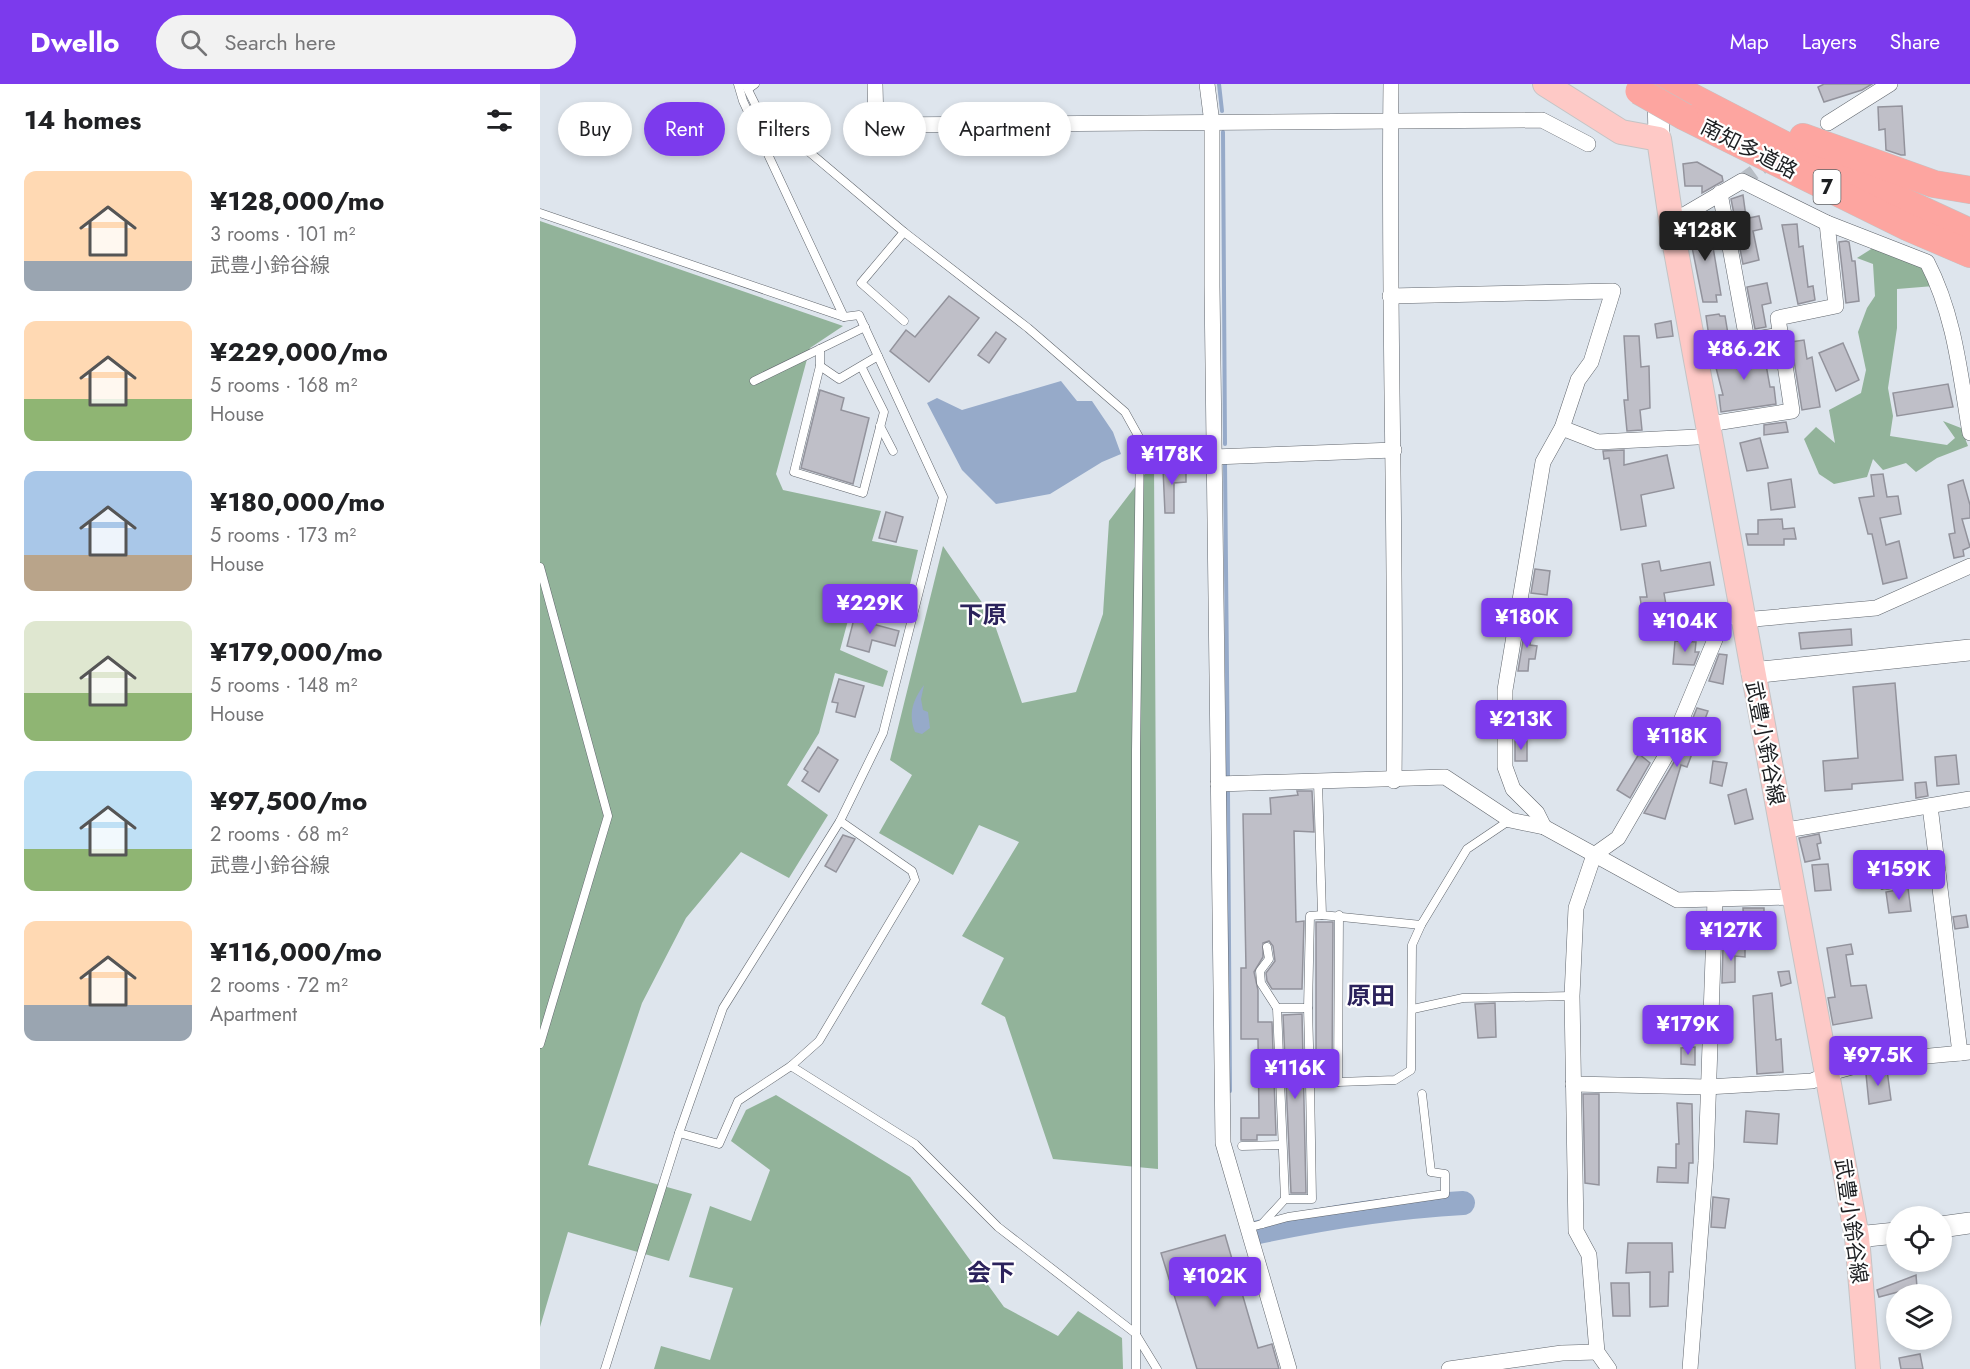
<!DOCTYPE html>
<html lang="en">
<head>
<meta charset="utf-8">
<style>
  body { margin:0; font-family:Jost,"Noto Sans JP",sans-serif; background:#f2f2f2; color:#202124; height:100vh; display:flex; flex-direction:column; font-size:22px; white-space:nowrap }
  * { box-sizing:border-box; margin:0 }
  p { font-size:20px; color:#757577 }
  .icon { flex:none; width:33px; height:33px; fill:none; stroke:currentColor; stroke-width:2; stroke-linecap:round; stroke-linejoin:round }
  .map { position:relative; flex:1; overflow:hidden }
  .sheet { display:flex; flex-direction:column; background:#fff; width:540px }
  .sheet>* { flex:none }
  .guide { position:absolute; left:18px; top:18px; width:570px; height:54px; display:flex; gap:12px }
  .controls { position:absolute; left:1346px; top:1122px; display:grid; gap:12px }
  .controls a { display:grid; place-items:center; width:66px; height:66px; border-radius:50%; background:#fff; box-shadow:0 3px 9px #0003; font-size:30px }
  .price { position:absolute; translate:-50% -51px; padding:0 14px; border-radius:6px; background:#7c3aed; color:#fff; font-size:20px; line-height:39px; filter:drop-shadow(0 2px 3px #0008) }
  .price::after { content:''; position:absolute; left:50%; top:36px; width:18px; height:14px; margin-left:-9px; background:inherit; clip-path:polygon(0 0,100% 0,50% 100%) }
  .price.current { background:#222; color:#fff }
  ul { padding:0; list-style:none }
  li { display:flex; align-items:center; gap:18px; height:150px; padding:0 24px }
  li span { display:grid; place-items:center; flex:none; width:168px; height:120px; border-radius:12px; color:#555 }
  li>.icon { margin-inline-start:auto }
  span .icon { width:72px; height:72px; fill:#fffc; stroke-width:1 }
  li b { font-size:26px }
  h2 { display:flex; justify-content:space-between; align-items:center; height:72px; padding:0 24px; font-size:26px }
  .tag { padding:0 21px; border-radius:27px; background:#fff; box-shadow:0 3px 9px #0003; font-size:21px; line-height:54px }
  .tag.current { background:#7c3aed; color:#fff }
  header { display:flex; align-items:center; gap:36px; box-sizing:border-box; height:84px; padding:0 30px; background:#7c3aed; color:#fff }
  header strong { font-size:28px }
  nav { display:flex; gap:33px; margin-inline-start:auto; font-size:21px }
  .search { width:420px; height:54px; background:#f2f2f2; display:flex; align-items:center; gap:15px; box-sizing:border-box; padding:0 21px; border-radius:33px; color:#757577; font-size:22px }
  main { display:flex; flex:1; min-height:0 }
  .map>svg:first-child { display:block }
  .forest { fill:#92b39a }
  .water { fill:#96aac9 }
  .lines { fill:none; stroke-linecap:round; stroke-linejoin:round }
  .stream { stroke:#96aac9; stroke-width:4 }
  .river { stroke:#96aac9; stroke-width:24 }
  .building { fill:#bfbfc8; stroke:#93939c; stroke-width:1.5 }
  .street-tunnel { stroke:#b7bdc4; stroke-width:15; stroke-dasharray:15 8; stroke-linecap:butt }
  .lane-casing { stroke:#61666d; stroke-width:9 }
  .street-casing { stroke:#61666d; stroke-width:16 }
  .secondary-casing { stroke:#61666d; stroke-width:22 }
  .primary-casing { stroke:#c4c4c5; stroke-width:26 }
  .highway-casing { stroke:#c4c4c5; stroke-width:28 }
  .lane { stroke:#fff; stroke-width:8 }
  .street { stroke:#fff; stroke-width:15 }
  .secondary { stroke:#fff; stroke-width:21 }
  .primary { stroke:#fec9c6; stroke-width:24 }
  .highway { stroke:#fda5a0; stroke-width:27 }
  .highway-bridge-casing { stroke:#c4c4c5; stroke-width:28; stroke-linecap:butt }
  .highway-bridge { stroke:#fda5a0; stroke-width:27 }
  .labels { text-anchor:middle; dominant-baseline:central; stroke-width:4.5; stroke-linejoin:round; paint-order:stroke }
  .shield { fill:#fff; stroke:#606264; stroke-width:1.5 }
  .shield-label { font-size:20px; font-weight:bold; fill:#1c1e21 }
  .street-label { font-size:21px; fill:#1c1e21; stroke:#fff }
  .quarter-label { font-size:24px; font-weight:bold; fill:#2b225c; stroke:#fff }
</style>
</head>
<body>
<header>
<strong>Dwello</strong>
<div class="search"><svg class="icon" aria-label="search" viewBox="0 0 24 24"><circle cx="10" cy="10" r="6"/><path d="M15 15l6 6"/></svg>Search here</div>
<nav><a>Map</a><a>Layers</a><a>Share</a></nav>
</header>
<main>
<section class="sheet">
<h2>14 homes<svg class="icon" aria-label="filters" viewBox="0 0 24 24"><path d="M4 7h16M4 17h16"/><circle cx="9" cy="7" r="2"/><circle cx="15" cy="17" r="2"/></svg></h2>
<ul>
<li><span style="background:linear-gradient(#ffd9b3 75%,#9aa5b1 0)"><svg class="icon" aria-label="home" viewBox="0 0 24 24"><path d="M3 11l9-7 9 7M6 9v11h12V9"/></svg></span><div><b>¥128,000/mo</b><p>3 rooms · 101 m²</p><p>武豊小鈴谷線</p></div></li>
<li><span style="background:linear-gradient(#ffd9b3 65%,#8fb573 0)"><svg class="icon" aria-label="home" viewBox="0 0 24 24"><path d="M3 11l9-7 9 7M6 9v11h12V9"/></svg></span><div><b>¥229,000/mo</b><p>5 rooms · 168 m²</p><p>House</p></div></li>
<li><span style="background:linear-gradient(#a9c7e8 70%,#b9a48a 0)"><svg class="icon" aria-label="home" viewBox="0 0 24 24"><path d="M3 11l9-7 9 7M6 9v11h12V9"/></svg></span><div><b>¥180,000/mo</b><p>5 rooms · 173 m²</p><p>House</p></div></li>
<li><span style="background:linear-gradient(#dfe7d0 60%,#8fb573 0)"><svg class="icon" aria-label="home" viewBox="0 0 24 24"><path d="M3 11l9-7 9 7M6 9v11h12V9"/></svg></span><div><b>¥179,000/mo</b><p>5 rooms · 148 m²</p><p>House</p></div></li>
<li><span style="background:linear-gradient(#bfe0f5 65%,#8fb573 0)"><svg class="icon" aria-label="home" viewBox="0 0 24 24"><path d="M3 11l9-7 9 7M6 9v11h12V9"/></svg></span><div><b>¥97,500/mo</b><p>2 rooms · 68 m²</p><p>武豊小鈴谷線</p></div></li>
<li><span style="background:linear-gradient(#ffd9b3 70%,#9aa5b1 0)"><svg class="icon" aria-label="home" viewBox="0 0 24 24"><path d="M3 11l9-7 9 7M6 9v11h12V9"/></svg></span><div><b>¥116,000/mo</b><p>2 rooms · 72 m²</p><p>Apartment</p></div></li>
</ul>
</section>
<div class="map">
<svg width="1430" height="1285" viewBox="0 0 1430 1285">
  <rect width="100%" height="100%" fill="#dee5ed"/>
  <!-- forest -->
  <g class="forest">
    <polygon points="0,137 303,242 270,264 236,390 243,406 341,427 332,457 378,466 361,539 310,529 300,566 348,587 343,603 295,589 279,649 247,701 288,731 249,794 201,768 146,834 102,919 48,1081 152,1110 129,1177 28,1148 0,1243"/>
    <polygon points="1336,162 1383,181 1394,202 1357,205 1357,244 1348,304 1353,332 1350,352 1407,361 1415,354 1403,337 1421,344 1428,362 1397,374 1376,388 1366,379 1343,386 1333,375 1327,393 1294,400 1279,390 1264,355 1276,343 1295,359 1289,326 1321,309 1326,286 1318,248 1327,224 1335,212 1333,180 1317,174"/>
    <polygon points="614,378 618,1085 513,1075 465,933 441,920 464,874 422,852 479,758 439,741 413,791 339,749 372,691 350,676 403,462 452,533 482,619 536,608 563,530 569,437"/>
    <polygon points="236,1011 370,1093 464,1223 518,1252 538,1227 582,1254 583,1285 114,1285 121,1262 170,1276 193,1204 149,1193 170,1122 211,1137 230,1086 191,1057 206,1026"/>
  </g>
  <!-- water -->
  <g class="water">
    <polygon points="521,297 537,317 552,317 573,348 581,370 562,378 510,410 456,420 422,386 387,319 397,314 422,326"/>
    <path d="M384,601L381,615L383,626L388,628L390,644L382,650L375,648C368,629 373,616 384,601Z"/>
  </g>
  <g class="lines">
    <!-- stream -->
    <g class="stream">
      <polyline points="679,0 682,27"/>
      <polyline points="683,48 685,360"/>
      <polyline points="685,378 688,692"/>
      <polyline points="688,708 690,1007"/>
    </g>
    <!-- river -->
    <path class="river" d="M714,1149C783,1134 852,1123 923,1119"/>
  </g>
  <!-- building -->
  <g class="building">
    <polygon points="1284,0 1332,0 1322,6 1284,18 1278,3"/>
    <polygon points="1362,22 1365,71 1361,71 1346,66 1345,45 1339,46 1338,23"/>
    <polygon points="1157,78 1182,92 1183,97 1162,109 1162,102 1145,102 1143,80"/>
    <polygon points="1203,111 1206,133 1195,135 1191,115"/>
    <polygon points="1219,132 1222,145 1213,147 1219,176 1203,180 1199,160 1203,159 1199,136"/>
    <polygon points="1169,139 1181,211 1176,211 1177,218 1163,218 1148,143"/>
    <polygon points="1257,140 1259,163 1263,162 1268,203 1273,202 1275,216 1258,220 1242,141"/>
    <polygon points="1306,157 1309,158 1312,177 1315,177 1319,217 1306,219 1299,158"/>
    <polygon points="1227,199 1231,219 1222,221 1226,243 1215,245 1207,203"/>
    <polygon points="409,212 439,234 389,298 350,267 366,246 375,253"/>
    <polygon points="1179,230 1180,232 1185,232 1188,250 1169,253 1166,232"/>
    <polygon points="1131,237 1133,252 1117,254 1115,240"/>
    <polygon points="456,248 466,255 449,279 438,271"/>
    <polygon points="1084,252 1099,252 1101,283 1109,282 1110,324 1100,326 1102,346 1087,347 1084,316 1088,316"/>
    <polygon points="1264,256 1267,275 1272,273 1280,323 1262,326 1251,258"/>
    <polygon points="1303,259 1319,296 1296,307 1279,269"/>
    <polygon points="1223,264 1230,303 1234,303 1236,320 1181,328 1179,311 1183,311 1173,272"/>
    <polygon points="1408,300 1413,323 1357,332 1353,309"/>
    <polygon points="280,306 304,314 301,326 329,334 313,400 261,384"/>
    <polygon points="1246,338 1248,348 1224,351 1224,341"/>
    <polygon points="1220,354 1228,384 1207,387 1200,359"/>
    <polygon points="1084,366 1084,381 1127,371 1134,404 1101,411 1106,442 1081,446 1069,374 1064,375 1063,367"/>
    <polygon points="646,384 646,398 634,399 634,429 625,429 623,385"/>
    <polygon points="1343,390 1347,413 1358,412 1361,430 1340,434 1346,461 1359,457 1367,494 1343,500 1332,450 1328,450 1319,414 1334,412 1331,391"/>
    <polygon points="1251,395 1255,423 1231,426 1228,399"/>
    <polygon points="1423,396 1430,421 1430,434 1422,435 1430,463 1423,466 1424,472 1414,474 1409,450 1415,449 1408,401"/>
    <polygon points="346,428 363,433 356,458 339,454"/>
    <polygon points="1242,435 1243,445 1254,444 1256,455 1244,455 1244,461 1208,461 1206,450 1218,450 1218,436"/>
    <polygon points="1119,477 1121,487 1170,478 1174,501 1124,509 1127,527 1102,526 1100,513 1107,513 1102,480"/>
    <polygon points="995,485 1010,487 1007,511 991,509"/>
    <polygon points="314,535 359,547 355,562 332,556 329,568 307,562"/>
    <polygon points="986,539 993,539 990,561 997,562 995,575 989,575 988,587 978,587"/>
    <polygon points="1311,545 1312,561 1261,565 1259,549"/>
    <polygon points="1135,557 1156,558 1155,568 1159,568 1154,581 1133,580"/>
    <polygon points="1179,570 1187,571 1183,600 1169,597"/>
    <polygon points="299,595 324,602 315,633 296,628 298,619 292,618"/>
    <polygon points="1355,599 1363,696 1312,700 1312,705 1285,707 1283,677 1318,674 1313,603"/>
    <polygon points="1157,624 1168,627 1147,683 1141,681 1125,735 1104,729 1137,673"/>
    <rect x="975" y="657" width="12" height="20"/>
    <polygon points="278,663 298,676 279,708 262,697 268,688 264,685"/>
    <polygon points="1099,670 1110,679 1090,714 1077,706"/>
    <polygon points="1416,671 1419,700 1397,702 1395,673"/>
    <polygon points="1173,677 1187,679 1182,702 1170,699"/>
    <polygon points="1386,698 1388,712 1376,714 1375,699"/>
    <polygon points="1206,705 1213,735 1195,740 1188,711"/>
    <polygon points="757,707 772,707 774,748 754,747 756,838 764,837 762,905 732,905 727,897 726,889 735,877 733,862 729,857 723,859 723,873 714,888 718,906 718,938 732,938 736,1051 717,1051 717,1056 701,1056 701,1034 719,1034 718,955 701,955 701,884 706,884 703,730 731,730 730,714 758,711"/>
    <polygon points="1279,750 1281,759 1277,760 1280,775 1265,778 1259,754"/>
    <polygon points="303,751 315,755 296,788 285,782"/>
    <polygon points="1288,780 1291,806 1275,807 1272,781"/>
    <polygon points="1368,804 1371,827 1349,829 1346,808"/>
    <polygon points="1203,824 1224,824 1224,845 1204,846"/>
    <polygon points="1426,831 1428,843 1415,845 1413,833"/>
    <polygon points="776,838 793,838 792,992 776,993"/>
    <polygon points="1311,860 1313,870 1306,871 1311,902 1326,901 1332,934 1293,941 1288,914 1295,913 1287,864"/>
    <polygon points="1183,862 1205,862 1205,873 1195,872 1195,898 1182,899"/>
    <polygon points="1249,887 1251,899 1241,902 1238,888"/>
    <polygon points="1232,909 1236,956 1241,955 1243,988 1217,990 1213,912"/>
    <polygon points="955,919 956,953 938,954 935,920"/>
    <polygon points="762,930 766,1109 751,1109 743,931"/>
    <polygon points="1155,963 1155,981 1141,980 1141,964"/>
    <polygon points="1347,986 1351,1016 1329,1020 1326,990"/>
    <polygon points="1043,1010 1059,1010 1059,1101 1045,1099"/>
    <polygon points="1137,1019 1152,1020 1153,1079 1149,1079 1148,1099 1117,1098 1118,1083 1136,1084 1136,1060 1139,1060"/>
    <polygon points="1206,1027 1239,1030 1237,1060 1204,1058"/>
    <polygon points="1173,1113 1189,1115 1185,1144 1171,1143"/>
    <polygon points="685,1151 718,1264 732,1260 739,1285 657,1285 621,1169"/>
    <polygon points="1088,1159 1132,1159 1133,1188 1129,1188 1128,1222 1110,1223 1110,1188 1086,1189"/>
    <polygon points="1376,1191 1377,1203 1339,1213 1337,1206"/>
    <polygon points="1071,1199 1089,1199 1090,1232 1073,1232"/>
    <polygon points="1380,1270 1383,1285 1361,1285 1359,1274"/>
  </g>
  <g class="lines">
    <!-- street-tunnel -->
    <polyline class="street-tunnel" points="1202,97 1234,74"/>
    <defs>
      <g id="lane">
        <polyline points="205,0 217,24 364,148 488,244 585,328 600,355 596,667 596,1285"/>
        <polyline points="208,5 215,0"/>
        <polyline points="0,129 304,233"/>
        <polyline points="364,148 321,199 364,237"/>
        <polyline points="280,265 280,282 254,388 323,409 344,328 322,284"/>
        <polyline points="280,282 299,295 338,272"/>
        <polyline points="214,297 325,243"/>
        <polyline points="340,342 353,367"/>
        <polyline points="0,483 68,732 0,960"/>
        <polyline points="778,698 782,831 881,841 927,765 970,736"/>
        <polyline points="727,863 729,875 720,887 721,899 737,924"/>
        <polyline points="768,924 770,832 782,831"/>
        <polyline points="873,925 923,914 1032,912"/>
        <polyline points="251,982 375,1060 458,1143 595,1249 617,1285"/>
        <polyline points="798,998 799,831"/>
        <polyline points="139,1049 179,1060 198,1017 251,982 279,957 375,796 372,787 300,737"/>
        <polyline points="702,1062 742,1061"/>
        <polyline points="745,1115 737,924 768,924 770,999"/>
        <polyline points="722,1140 745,1115 772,1115 770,999 855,996 871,986 872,861 881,841"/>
        <polyline points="707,1144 748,1133 905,1110 905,1090 891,1088 882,1010"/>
        <polyline points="65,1285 139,1049 183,924 300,737 343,649 403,413 319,231 304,233 203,17 198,0"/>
      </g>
      <g id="street">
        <polyline points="335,0 336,41 1002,36 1048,60"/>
        <polyline points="667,0 672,39 672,202 683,1059 749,1285"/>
        <path d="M851,0C848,232 857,464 854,697"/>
        <polyline points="1288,39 1350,0"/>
        <polyline points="1180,109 1207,256"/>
        <path d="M1132,138L1202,97L1287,139L1387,178C1415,232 1420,290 1430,349"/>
        <polyline points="850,212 1073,207 1051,278 1038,296 1022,344 1003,378 965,606 965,683 973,705 997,729 1004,743"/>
        <polyline points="1155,265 1241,251"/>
        <polyline points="1169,340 1252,327 1238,234 1296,222 1287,139"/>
        <polyline points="1022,344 1058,358 1157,353"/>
        <polyline points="674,373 854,366"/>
        <polyline points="1203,536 1336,524 1430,482"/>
        <polyline points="678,700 905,693 970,736 1004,743 1137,816 1254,813"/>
        <polyline points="1390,722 1420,969"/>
        <polyline points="1241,747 1430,715"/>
        <polyline points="1344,798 1398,789"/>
        <path d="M1033,1000L1167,1003L1272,997C1319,974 1379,974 1430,968"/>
        <polyline points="909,1285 1022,1269 1057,1268"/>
        <polyline points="1069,1285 1057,1268 1049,1171 1036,1147 1032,912 1036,824 1054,771 1078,754 1128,668 1184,534 1202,531"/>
        <polyline points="1150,1285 1166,1077 1175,816"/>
      </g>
      <g id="secondary">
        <polyline points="1119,55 1118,9 1120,5"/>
        <polyline points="1212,589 1430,566"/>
        <polyline points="1401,1143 1430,1139"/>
        <polyline points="1317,1153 1356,1149"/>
      </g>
      <polyline id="primary" points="1005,0 1081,48 1119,55 1134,156 1317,1153 1328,1285"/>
      <g id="highway">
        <polyline points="1127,0 1274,76 1430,148"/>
        <polyline points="1145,33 1367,143 1430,170"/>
        <polyline points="1263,53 1394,100 1430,106"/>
      </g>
    </defs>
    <!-- lane casing -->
    <use href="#lane" class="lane-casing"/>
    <!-- street casing -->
    <use href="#street" class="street-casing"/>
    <!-- secondary casing -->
    <use href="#secondary" class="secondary-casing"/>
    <!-- primary casing -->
    <use href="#primary" class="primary-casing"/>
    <!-- highway casing -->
    <use href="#highway" class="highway-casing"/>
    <!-- lane -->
    <use href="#lane" class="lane"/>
    <!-- street -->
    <use href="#street" class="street"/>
    <!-- secondary -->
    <use href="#secondary" class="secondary"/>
    <!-- primary -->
    <use href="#primary" class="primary"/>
    <!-- highway -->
    <use href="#highway" class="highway"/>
    <defs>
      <polyline id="highway-bridge" points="1099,7 1145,33"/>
    </defs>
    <!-- highway-bridge casing -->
    <use href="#highway-bridge" class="highway-bridge-casing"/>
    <!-- highway-bridge -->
    <use href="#highway-bridge" class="highway-bridge"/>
  </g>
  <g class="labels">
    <!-- shield labels -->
    <rect class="shield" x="1273.5" y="86" width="27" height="34" rx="4.5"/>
    <g class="shield-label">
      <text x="1287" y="103">7</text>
    </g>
    <!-- street labels -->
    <g class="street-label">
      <text transform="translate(1209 65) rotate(27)">南知多道路</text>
      <text transform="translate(1225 659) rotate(79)">武豊小鈴谷線</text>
      <text transform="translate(1311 1137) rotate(82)">武豊小鈴谷線</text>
    </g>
    <!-- quarter labels -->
    <g class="quarter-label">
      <text x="443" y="530">下原</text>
      <text x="831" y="911">原田</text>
      <text x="451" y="1188">会下</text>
    </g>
  </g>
</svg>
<div class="controls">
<a><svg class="icon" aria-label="locate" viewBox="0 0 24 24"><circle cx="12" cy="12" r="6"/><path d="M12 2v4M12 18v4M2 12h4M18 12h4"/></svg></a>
<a><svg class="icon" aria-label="layers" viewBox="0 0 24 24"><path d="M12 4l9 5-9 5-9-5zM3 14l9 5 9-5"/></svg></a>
</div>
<b class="price current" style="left:1165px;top:178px">¥128K</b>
<b class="price" style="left:1204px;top:297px">¥86.2K</b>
<b class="price" style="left:632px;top:402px">¥178K</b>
<b class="price" style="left:330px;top:551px">¥229K</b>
<b class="price" style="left:987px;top:565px">¥180K</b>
<b class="price" style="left:1145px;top:569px">¥104K</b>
<b class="price" style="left:981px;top:667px">¥213K</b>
<b class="price" style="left:1137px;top:684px">¥118K</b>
<b class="price" style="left:1359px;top:817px">¥159K</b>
<b class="price" style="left:1191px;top:878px">¥127K</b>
<b class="price" style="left:1148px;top:972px">¥179K</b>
<b class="price" style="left:1338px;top:1003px">¥97.5K</b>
<b class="price" style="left:755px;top:1016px">¥116K</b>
<b class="price" style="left:675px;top:1224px">¥102K</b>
<div class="guide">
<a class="tag">Buy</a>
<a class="tag current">Rent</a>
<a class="tag">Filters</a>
<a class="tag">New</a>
<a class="tag">Apartment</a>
</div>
</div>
</main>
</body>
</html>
